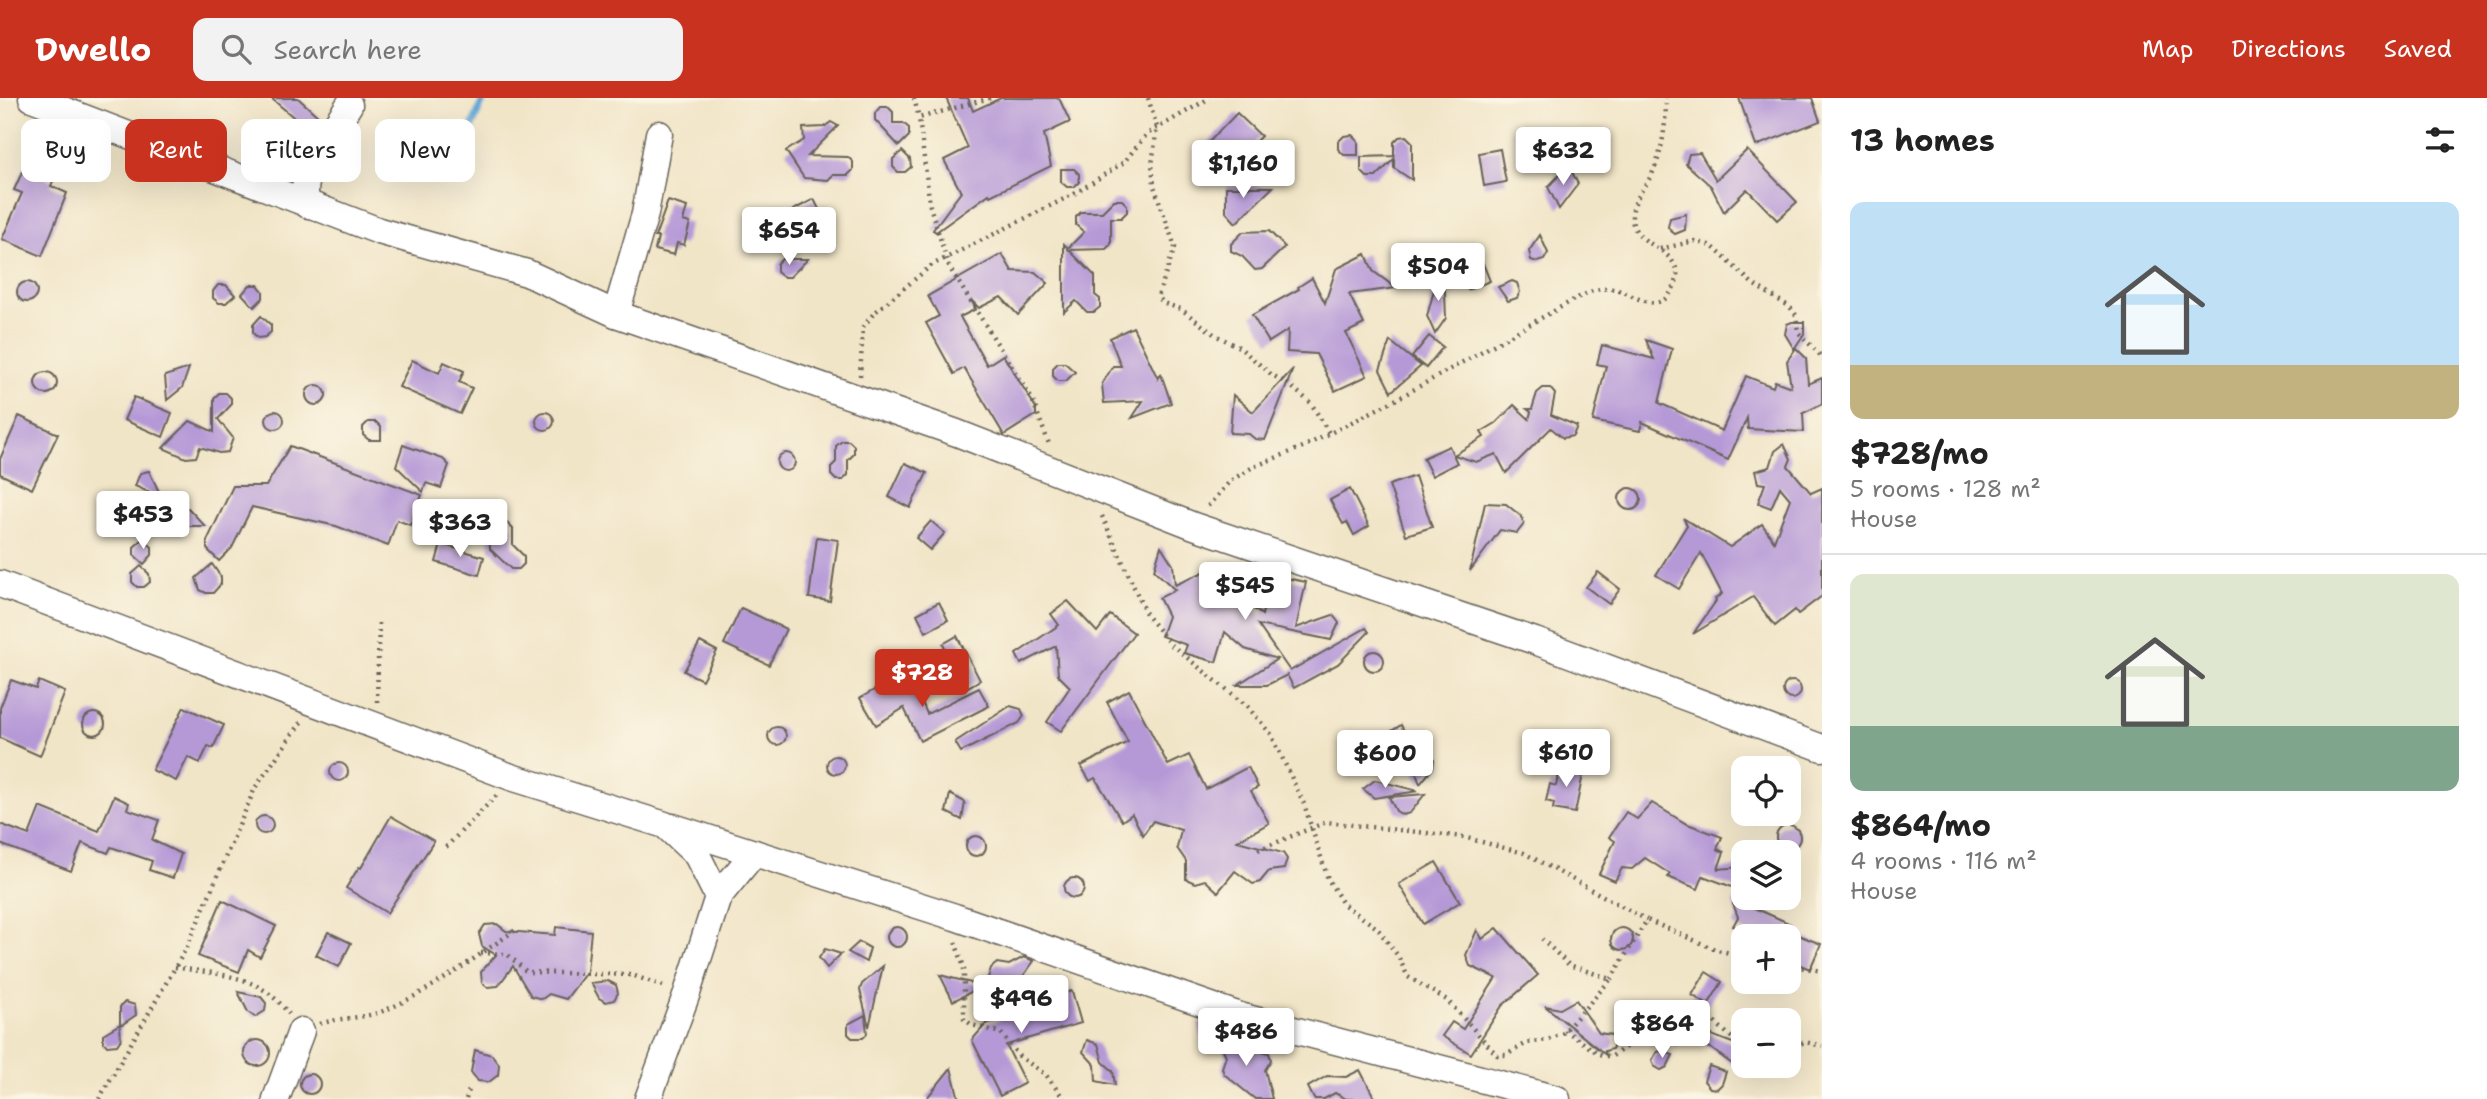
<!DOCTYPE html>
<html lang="en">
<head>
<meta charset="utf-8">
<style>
  body { margin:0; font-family:"Shantell Sans",sans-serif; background:#f2f2f2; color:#222; height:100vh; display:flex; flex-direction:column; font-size:26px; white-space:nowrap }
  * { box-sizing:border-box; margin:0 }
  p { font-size:23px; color:#767676 }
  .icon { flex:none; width:38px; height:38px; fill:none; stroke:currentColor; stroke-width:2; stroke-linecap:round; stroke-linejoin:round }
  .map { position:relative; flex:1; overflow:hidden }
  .side { display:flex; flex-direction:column; background:#fff; width:665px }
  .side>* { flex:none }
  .hud { position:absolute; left:21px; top:21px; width:665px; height:63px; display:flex; gap:14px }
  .buttons { position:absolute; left:1731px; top:658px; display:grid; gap:14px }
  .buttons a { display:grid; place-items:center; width:70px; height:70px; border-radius:14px; background:#fff; box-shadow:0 7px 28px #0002; font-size:35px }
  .price { position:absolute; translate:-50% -60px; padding:0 16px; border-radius:7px; background:#fff; color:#222; font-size:23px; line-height:46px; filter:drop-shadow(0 2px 4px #0008) }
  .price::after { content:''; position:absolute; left:50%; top:42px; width:21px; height:16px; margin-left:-10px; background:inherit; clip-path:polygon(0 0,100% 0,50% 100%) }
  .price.selected { background:#c8321e; color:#fff }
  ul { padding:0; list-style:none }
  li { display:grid; align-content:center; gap:14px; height:371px; padding:0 28px }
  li+li { border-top:2px solid #e0e0e0 }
  li span { display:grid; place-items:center; height:217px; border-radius:14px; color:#555 }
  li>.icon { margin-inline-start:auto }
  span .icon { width:126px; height:126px; fill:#fffc; stroke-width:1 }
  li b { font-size:30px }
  h2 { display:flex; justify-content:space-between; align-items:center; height:84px; padding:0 28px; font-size:30px }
  .pill { padding:0 24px; border-radius:14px; background:#fff; box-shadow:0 7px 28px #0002; font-size:24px; line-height:63px }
  .pill.selected { background:#c8321e; color:#fff }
  header { display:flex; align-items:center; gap:42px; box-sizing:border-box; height:98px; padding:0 35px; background:#c8321e; color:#fff }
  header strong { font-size:33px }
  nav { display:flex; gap:38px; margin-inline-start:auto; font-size:24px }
  .search { width:490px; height:63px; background:#f2f2f2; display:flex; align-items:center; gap:18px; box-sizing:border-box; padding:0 24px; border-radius:14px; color:#767676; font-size:26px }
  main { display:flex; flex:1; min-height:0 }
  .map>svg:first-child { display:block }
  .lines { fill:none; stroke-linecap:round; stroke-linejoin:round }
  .stream { stroke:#62a5d6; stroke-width:7 }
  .building { fill:#b599d7 }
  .minor-casing { stroke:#676258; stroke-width:29 }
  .path { stroke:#676258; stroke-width:4.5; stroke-dasharray:2 5; stroke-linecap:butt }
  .minor { stroke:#fff; stroke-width:26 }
</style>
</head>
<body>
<header>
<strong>Dwello</strong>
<div class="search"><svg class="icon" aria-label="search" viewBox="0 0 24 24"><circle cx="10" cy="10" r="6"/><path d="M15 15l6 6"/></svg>Search here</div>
<nav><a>Map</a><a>Directions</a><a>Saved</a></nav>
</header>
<main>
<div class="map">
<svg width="1822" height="1001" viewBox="0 0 1822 1001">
  <rect width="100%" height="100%" fill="#fcf5e5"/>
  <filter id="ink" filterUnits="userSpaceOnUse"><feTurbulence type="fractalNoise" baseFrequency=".0143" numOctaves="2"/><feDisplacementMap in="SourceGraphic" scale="14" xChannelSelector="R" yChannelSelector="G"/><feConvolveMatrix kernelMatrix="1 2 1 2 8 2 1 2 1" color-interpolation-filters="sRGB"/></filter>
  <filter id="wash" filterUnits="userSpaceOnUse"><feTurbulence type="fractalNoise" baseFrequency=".00686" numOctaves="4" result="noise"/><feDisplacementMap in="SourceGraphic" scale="28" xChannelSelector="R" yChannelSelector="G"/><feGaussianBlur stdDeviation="1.57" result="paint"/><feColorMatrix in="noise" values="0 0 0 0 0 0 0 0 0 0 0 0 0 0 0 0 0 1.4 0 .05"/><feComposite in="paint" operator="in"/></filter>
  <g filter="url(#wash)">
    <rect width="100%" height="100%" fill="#f1e5c7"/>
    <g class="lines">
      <!-- stream -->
      <polyline class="stream" points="456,66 484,0"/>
    </g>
    <g id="blocks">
      <!-- building -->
      <g class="building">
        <polygon points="271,0 298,0 321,21 312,34 304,28 305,42 299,47 292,47 287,42 287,34 298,23"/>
        <polygon points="946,0 968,0 973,13 1001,0 1059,0 1070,24 1044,36 1051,68 990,98 989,96 936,134 933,132 961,94 944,62 968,50"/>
        <polygon points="1739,0 1812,0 1820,23 1756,48"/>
        <polygon points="880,9 888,9 893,14 893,25 903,25 909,30 909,38 899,48 875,22 875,15"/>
        <polygon points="1237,15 1261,38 1231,69 1207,46"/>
        <polygon points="831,24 838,28 808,58 848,59 853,64 853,72 848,77 833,77 828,82 804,80 786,53 804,42 803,30 824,29"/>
        <polygon points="1352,37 1358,43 1358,57 1344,57 1338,51 1338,44 1344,38"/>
        <polygon points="1406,38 1412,44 1412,82 1394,70 1394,61 1376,79 1367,79 1361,73 1361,59 1394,58 1394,44 1399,39"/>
        <polygon points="1500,51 1506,84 1484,88 1479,55"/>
        <polygon points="1747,52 1797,104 1777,122 1747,91 1724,114 1711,88 1686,66 1689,56 1700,55 1716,82"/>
        <polygon points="902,53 910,61 911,69 905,74 898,74 893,69 893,61"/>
        <polygon points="24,70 53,83 51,88 67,95 42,158 2,141 22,95 14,92"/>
        <polygon points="1061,71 1074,71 1079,76 1079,84 1074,89 1067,89 1061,84"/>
        <polygon points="1563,73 1572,74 1578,86 1559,111 1548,89"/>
        <polygon points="1226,89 1273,89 1236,125 1226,114"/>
        <polygon points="814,101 831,136 811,146 793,112"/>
        <polygon points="1114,102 1122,102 1127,107 1127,114 1121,120 1111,120 1111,146 1106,151 1069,152 1095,178 1095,197 1100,201 1100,209 1094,214 1087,214 1076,203 1064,214 1064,146 1068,150 1084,134 1076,127 1076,119 1081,114 1102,114"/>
        <polygon points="668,103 687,109 683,123 690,125 684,147 677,145 674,157 655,152 658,139 655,139"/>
        <polygon points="1686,116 1685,132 1675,136 1671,133 1668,129 1670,120"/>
        <polygon points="1269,133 1285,149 1262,171 1255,172 1242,158 1231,153 1231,146 1243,134"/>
        <polygon points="1540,137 1548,155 1544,162 1537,164 1531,162 1529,153"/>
        <polygon points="1478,153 1490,183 1468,192 1456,162"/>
        <polygon points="1002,156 1012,173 1035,174 1048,185 1018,217 1001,199 979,210 971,202 976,211 960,219 987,267 1003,257 1036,310 1036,317 1004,337 964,270 954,276 926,225 939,218 928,198"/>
        <polygon points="1366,156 1373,173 1396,190 1349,196 1364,226 1346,235 1367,278 1335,293 1316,256 1287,254 1288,232 1269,244 1252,217 1299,191 1298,189 1312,180 1325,205 1336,171"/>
        <polygon points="782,161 808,161 790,179 783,179 777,174 777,166"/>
        <polygon points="1440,170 1444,170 1446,220 1435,236 1427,218"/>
        <polygon points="1512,183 1517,185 1520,194 1517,200 1508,203 1498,189"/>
        <circle cx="27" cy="194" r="10"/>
        <polygon points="218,187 226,187 235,197 226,205 219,205 213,200 213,193"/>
        <polygon points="250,187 258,187 263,193 263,200 254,209 242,196"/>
        <polygon points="261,218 271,227 271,234 265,239 258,240 253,235 253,227"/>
        <polygon points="1792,224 1804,224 1804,236 1794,251 1785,236 1787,226"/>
        <polygon points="1133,229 1158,281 1161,276 1171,305 1132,320 1143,303 1104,305 1102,286 1113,268 1121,268 1110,240"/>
        <polygon points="1429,238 1443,249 1426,270 1412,259"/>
        <polygon points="1646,242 1672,251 1659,305 1722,333 1746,278 1773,289 1775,283 1791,289 1787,263 1796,250 1806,260 1808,286 1822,280 1822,306 1803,315 1804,334 1748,331 1747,320 1728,362 1642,324 1640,333 1593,323 1606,268 1597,266 1602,247 1654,261"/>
        <polygon points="1390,243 1421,268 1391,294 1380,272"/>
        <polygon points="412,262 439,275 444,264 464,273 459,284 472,290 460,316 399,289"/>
        <polygon points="1058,265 1065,265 1075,274 1066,283 1058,283 1053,278 1053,270"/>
        <polygon points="189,270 182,290 167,302 165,278"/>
        <polygon points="1293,271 1265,342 1255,341 1249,336 1230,335 1233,297 1253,314"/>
        <circle cx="46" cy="285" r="11"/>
        <circle cx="316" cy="297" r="10"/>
        <polygon points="1543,290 1550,290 1555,296 1551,317 1577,328 1573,338 1563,340 1551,330 1506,375 1496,356 1476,364 1454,357 1484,339 1481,334 1496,325 1514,307 1529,321 1531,314 1527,311 1532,311 1537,295"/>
        <polygon points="219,295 226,295 231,300 231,307 218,321 233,340 228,354 219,355 200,349 196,359 186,360 163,350 190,323 214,334 214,300"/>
        <polygon points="134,299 172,315 163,339 124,322"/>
        <circle cx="275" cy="322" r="9"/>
        <circle cx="545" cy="323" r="9"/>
        <polygon points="19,318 58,336 32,391 0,376 0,361"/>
        <polygon points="368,324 376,324 381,329 381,342 369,342 363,337 363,329"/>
        <polygon points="842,343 849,343 854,348 854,356 848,362 848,377 843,382 836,382 831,377 831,369 836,364 836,348"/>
        <polygon points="1784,346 1791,361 1788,368 1811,395 1822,390 1822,498 1798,516 1795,512 1775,528 1753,499 1693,536 1716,503 1715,501 1722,496 1701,455 1679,491 1656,477 1687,427 1683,420 1730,449 1762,426 1774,443 1790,401 1780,389 1771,410 1758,405 1765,386 1758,385 1755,373 1770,369 1775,353"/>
        <polygon points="403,347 443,361 449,367 441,390 426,385 423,394 396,368"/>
        <polygon points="290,348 422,397 410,427 397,422 388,448 336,428 252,409 232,450 219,463 207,451 207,443 233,388 266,388"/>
        <polygon points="1449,348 1457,365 1432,378 1423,360"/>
        <circle cx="786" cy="364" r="9"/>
        <polygon points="905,365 927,375 910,410 889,399"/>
        <polygon points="149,373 162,400 135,388 140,375"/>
        <polygon points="1415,378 1432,429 1406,437 1389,387"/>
        <circle cx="1630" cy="401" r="11"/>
        <polygon points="1350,391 1369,428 1354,437 1347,424 1343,426 1330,402"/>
        <polygon points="1485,405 1506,406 1522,419 1524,426 1517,435 1500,432 1470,473"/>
        <polygon points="188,410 205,428 180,428 163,411"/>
        <polygon points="931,423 945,435 930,452 916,440"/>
        <polygon points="506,424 513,431 513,447 524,458 524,466 519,471 511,471 490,451 489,432 496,425"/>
        <polygon points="817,439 838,442 830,503 809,500"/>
        <polygon points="143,441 152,449 152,457 144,466 134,457 134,449"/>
        <polygon points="441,446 484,459 479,477 436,464"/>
        <polygon points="1161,448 1173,467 1175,487 1219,467 1234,501 1242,502 1262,517 1271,477 1306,484 1296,530 1333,517 1339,525 1331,542 1258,527 1290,573 1366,530 1369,534 1338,566 1294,590 1287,577 1267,587 1237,587 1277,561 1245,551 1225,534 1216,564 1184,555 1187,547 1161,538 1168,518 1159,500 1175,492 1154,472"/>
        <polygon points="212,466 221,479 221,486 213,495 206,495 200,492 196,480"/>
        <polygon points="141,468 149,476 150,484 144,489 137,489 132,484 132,476"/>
        <polygon points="1598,474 1620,491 1609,506 1586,489"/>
        <polygon points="1068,503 1097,534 1110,517 1134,535 1061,633 1047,624 1070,589 1058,577 1056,548 1021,566 1016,556 1059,527 1051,516"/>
        <polygon points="939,504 948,522 926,534 917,516"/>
        <polygon points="741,510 786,531 769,567 724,546"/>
        <polygon points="957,538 980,582 966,590 943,546"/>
        <polygon points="700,544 717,553 702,582 684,573"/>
        <circle cx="1374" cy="563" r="10"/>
        <polygon points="11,582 36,591 39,583 65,594 40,658 0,640 0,610"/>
        <polygon points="913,583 927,616 979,590 989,608 920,643 904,610 876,627 860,600 878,590 882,596"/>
        <circle cx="1792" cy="592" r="9"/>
        <polygon points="1129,592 1168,667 1189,657 1206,691 1248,669 1258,689 1251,693 1269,725 1237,743 1283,755 1287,761 1284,771 1269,773 1260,784 1253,786 1235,773 1218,794 1205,782 1195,785 1186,781 1186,763 1177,750 1181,732 1153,723 1143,737 1132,716 1122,723 1095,680 1090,683 1081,668 1128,644 1107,604"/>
        <polygon points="1010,608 1021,611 1024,618 1019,625 961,654 955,644"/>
        <polygon points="184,609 224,627 213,650 208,648 200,665 188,659 176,683 152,672"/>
        <circle cx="94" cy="626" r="11"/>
        <polygon points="1401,627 1414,653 1428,654 1434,661 1433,670 1420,686 1410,659 1391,644 1387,636"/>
        <circle cx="777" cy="638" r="9"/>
        <circle cx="836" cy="667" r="9"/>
        <circle cx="339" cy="674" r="9"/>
        <polygon points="1560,667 1584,671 1575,715 1553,711 1554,705 1546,703 1550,686 1556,688"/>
        <polygon points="1375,682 1418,693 1374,700 1363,691"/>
        <polygon points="950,696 965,704 962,722 946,714"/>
        <polygon points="1425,696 1410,715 1403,717 1396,713 1389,699"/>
        <polygon points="114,698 129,705 127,711 159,722 152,742 181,756 173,780 149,772 152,763 111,749 108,755 82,745 71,773 0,746 0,726 29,737 40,709 99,733"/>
        <polygon points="1652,705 1685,725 1722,739 1717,751 1724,754 1718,771 1743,769 1743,793 1703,778 1698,791 1668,779 1670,776 1645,760 1632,771 1622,770 1615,783 1599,776 1615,743 1609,739 1626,714 1637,721"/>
        <circle cx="264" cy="727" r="9"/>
        <polygon points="391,718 434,743 387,815 346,790 359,769 361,770"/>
        <circle cx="1788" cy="739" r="12"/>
        <circle cx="976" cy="748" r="10"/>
        <polygon points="1436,764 1460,804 1423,826 1399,786"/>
        <circle cx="1074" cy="790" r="10"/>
        <polygon points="1738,792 1743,800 1749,801 1754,810 1791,826 1786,838 1753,838 1733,828 1738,819 1733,806"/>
        <polygon points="222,802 276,828 260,859 248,852 239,874 198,858"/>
        <polygon points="497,826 506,833 555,837 556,829 591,833 587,873 566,901 549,896 542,901 531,898 513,868 498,888 487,889 482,885 481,874 496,857 482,848 479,836 485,827"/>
        <circle cx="897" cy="839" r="10"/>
        <polygon points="1497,830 1538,877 1502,908 1471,956 1442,938 1452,924 1463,931 1496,880 1470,868 1466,857 1477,832 1482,841"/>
        <circle cx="1622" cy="841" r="11"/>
        <polygon points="1788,833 1821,846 1810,871 1788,862"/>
        <polygon points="328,834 351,845 339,869 316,857"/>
        <polygon points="859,844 870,850 866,864 848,854"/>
        <polygon points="825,851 841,856 827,870 819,860"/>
        <polygon points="1024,859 1034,863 998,913 988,880 991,870 997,865 1009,867"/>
        <polygon points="883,868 869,929 860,892 862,886"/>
        <polygon points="1706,874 1722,884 1708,907 1692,897"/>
        <polygon points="940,877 983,888 953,903"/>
        <polygon points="608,883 616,887 618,895 614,902 606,904 599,900 591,885"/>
        <polygon points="1072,893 1081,925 1006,947 1025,985 1000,998 972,942 987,925 1000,922 998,914"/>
        <polygon points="238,894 261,899 266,905 265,913 255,919 248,914"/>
        <polygon points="1576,902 1599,935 1612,937 1615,944 1612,951 1605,953 1606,957 1545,908 1560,911"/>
        <polygon points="125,904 135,907 136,917 120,928 121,941 117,947 107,948 103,943 103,936 120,926 120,909"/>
        <polygon points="865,917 867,936 863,940 852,940 848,936 848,926"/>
        <polygon points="1205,922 1215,926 1222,939 1207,940 1201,937 1199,927"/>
        <polygon points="1693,930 1743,949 1743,974 1690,935"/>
        <polygon points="1232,938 1238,942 1247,958 1259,952 1269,955 1271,962 1265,972 1272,1001 1255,1001 1224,976 1222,970 1226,958 1218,941"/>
        <circle cx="257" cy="955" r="13"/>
        <polygon points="1087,942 1098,946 1103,964 1113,973 1115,987 1096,983 1095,967 1083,954"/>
        <polygon points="475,952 492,957 499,966 498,977 489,984 478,983 471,974"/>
        <polygon points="1662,953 1673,957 1667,969 1661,972 1654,968 1652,962 1657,954"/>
        <polygon points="1709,968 1726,974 1722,986 1717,991 1710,990 1704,983"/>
        <polygon points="951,970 959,1001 926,1001"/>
        <polygon points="1360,972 1375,1001 1346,1001 1335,995 1324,1001 1314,1001 1308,989 1327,978 1346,979"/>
        <circle cx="310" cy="986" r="10"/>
      </g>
    </g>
  </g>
  <g filter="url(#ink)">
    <use href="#blocks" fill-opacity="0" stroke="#676258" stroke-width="2"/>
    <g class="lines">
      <defs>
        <g id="minor">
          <polyline points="32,0 379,133 527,175 616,216 957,335 1194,428 1535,543 1822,650"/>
          <path d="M308,107C294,79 334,32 349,7"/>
          <polyline points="616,216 645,116 659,36"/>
          <polyline points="0,486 511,679 665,727 697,757 718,799 687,895 648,1001"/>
          <polyline points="673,729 955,819 1240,918 1557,1001"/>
          <polyline points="718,799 754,755"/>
          <polyline points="276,1001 301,933"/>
        </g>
      </defs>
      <!-- minor casing -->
      <use href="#minor" class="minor-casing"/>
      <!-- path -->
      <g class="path">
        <polyline points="914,0 919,20"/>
        <polyline points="990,0 919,20 930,108 949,169 1032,301 1049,346"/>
        <polyline points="1148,0 1157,29 1152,67 1154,88 1175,149 1158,198 1163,205 1181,211 1215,237 1239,249 1272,277 1287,285 1311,305 1329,335"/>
        <polyline points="1660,151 1695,143 1712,148 1753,186 1790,209 1796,217 1798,234 1822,259"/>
        <polyline points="860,278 863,229 874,215 932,167 1074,96 1124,64 1147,36 1210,0"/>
        <path d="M1208,408L1230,383L1253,369L1303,349L1395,302L1577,200C1590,194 1599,189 1613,191C1632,194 1656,218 1671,194C1675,188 1678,181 1677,174C1673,148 1631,147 1632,118C1633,100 1646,89 1653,74C1663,52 1666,25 1666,0"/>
        <polyline points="1102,418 1147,518 1170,546 1247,608 1271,636 1304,706 1328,781 1343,806 1377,830 1398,858 1408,879 1447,902 1497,957 1506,957 1527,945 1548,942 1563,935 1611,881 1569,867 1542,841"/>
        <polyline points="377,604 379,522"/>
        <polyline points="446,749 497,697"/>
        <polyline points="1258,752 1326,724 1463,739 1524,755 1647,822"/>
        <polyline points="955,844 964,869 964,921 972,927 1001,935 1019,958 1046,977 1064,1001"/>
        <polyline points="481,855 507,856 527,874 632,877 666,889"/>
        <polyline points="1788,867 1822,873"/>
        <path d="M175,869C223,878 258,875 289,916"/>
        <polyline points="1611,881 1647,822 1717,852 1743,858"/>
        <path d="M320,926C340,919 363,921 383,913C432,893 474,860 517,831"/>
        <polyline points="1565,932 1599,956 1611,959 1637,941 1682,947 1706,916 1743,950"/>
        <polyline points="1788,950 1805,944 1822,948"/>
        <polyline points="99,1001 187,849 255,690 302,623"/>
        <polyline points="466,1001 469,992"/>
      </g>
      <!-- minor -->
      <use href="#minor" class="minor"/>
    </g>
  </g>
</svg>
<div class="buttons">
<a><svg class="icon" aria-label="locate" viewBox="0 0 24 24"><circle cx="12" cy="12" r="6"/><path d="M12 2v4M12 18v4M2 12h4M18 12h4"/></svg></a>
<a><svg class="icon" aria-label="layers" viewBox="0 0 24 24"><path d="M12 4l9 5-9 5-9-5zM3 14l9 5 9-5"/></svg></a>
<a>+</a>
<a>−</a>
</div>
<b class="price" style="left:1563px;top:89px">$632</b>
<b class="price" style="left:1243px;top:102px">$1,160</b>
<b class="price" style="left:789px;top:169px">$654</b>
<b class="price" style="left:1438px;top:205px">$504</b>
<b class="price" style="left:143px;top:453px">$453</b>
<b class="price" style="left:460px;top:461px">$363</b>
<b class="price" style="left:1245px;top:524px">$545</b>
<b class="price selected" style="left:922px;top:611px">$728</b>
<b class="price" style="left:1566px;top:691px">$610</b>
<b class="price" style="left:1385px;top:692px">$600</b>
<b class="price" style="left:1021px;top:937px">$496</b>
<b class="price" style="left:1662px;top:962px">$864</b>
<b class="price" style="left:1246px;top:970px">$486</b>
<div class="hud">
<a class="pill">Buy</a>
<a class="pill selected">Rent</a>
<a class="pill">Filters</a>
<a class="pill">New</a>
</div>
</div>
<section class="side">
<h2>13 homes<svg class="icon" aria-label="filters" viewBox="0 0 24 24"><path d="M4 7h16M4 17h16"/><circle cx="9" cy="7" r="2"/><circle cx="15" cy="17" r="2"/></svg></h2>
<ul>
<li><span style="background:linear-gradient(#bfe0f5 75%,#c2b280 0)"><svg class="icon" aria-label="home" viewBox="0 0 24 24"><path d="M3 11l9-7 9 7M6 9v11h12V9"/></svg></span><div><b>$728/mo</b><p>5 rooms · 128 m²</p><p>House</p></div></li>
<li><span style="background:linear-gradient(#dfe7d0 70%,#7fa58c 0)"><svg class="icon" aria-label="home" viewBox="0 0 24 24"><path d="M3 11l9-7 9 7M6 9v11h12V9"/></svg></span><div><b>$864/mo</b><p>4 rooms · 116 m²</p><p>House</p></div></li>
</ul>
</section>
</main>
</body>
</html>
